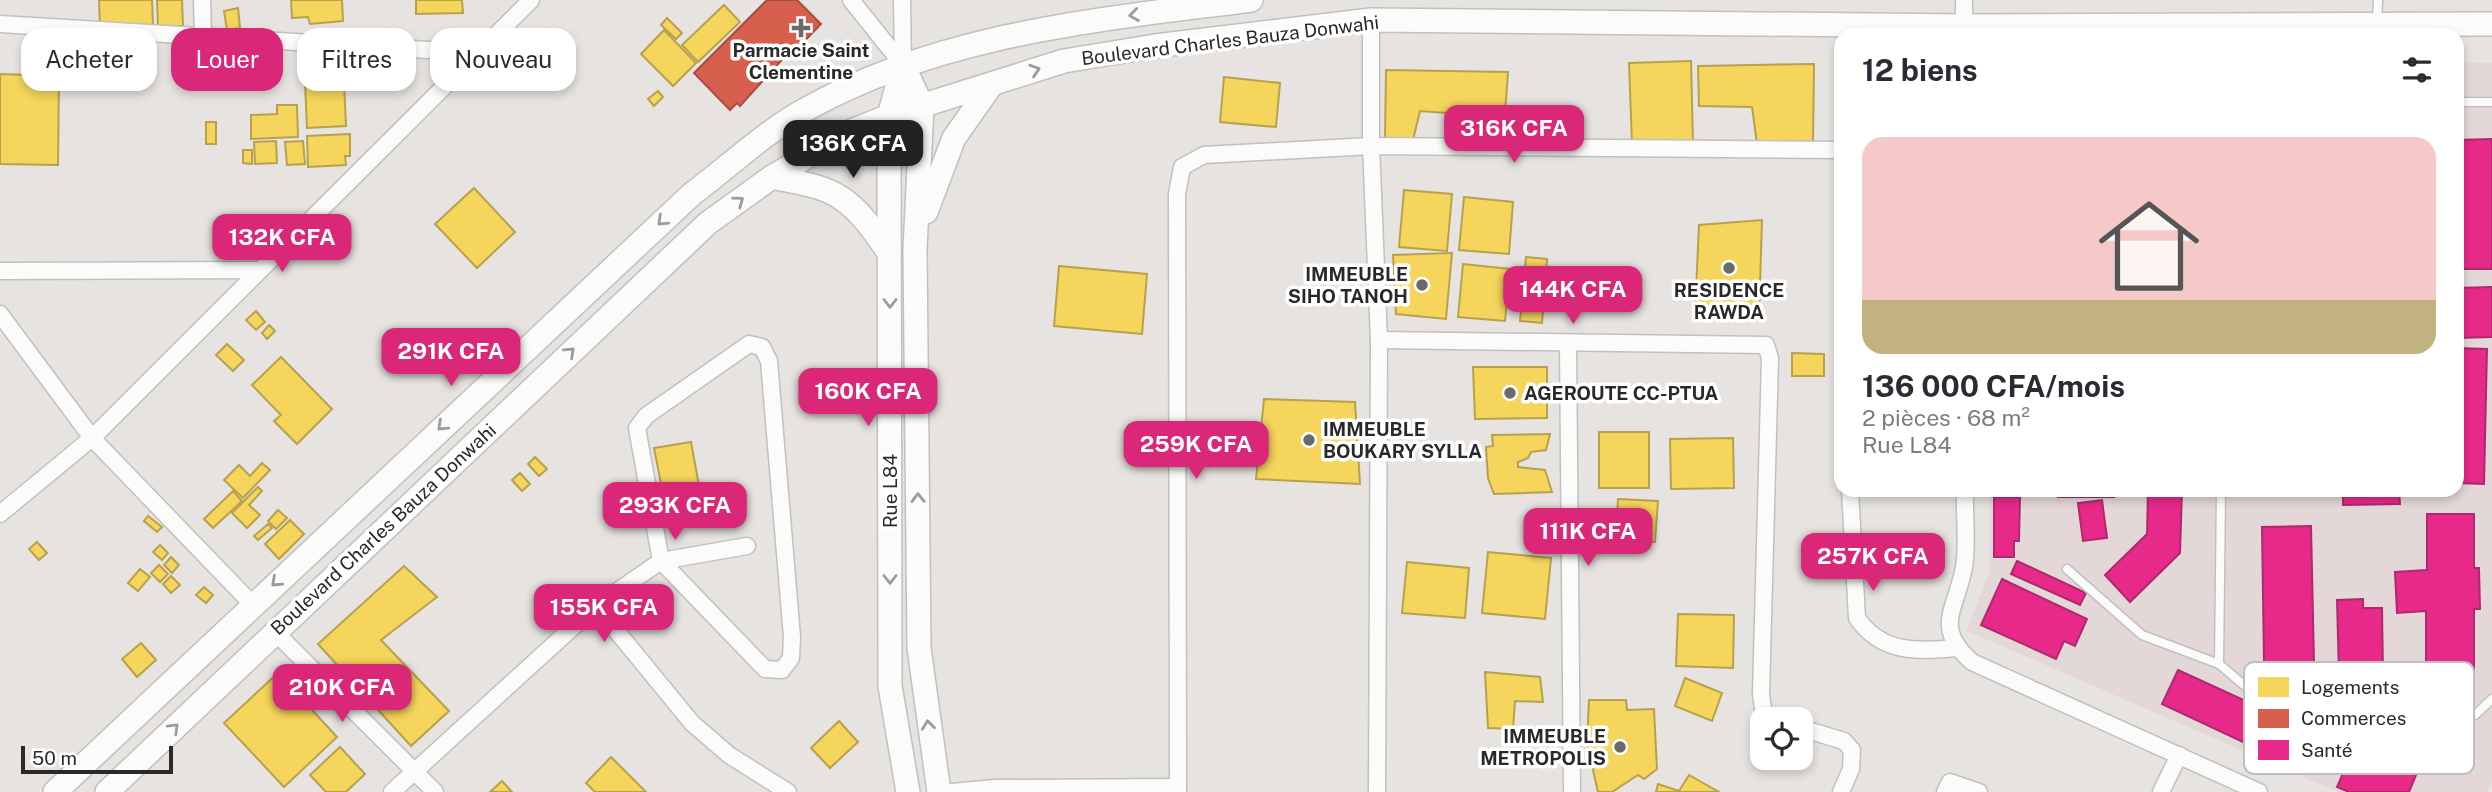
<!DOCTYPE html>
<html lang="fr">
<head>
<meta charset="utf-8">
<style>
  body { margin:0; font-family:"Public Sans",sans-serif; background:#f7f7f7; color:#2b2b33; height:100vh; display:flex; flex-direction:column; font-size:26px; white-space:nowrap }
  * { box-sizing:border-box; margin:0 }
  p { font-size:23px; color:#7c7c81 }
  .icon { flex:none; width:38px; height:38px; fill:none; stroke:currentColor; stroke-width:2; stroke-linecap:round; stroke-linejoin:round }
  .map { position:relative; flex:1; overflow:hidden }
  .side { position:absolute; left:1834px; top:28px; width:630px; height:469px; display:flex; flex-direction:column; background:#fff; border-radius:21px; box-shadow:0 4px 10px #0003 }
  .side>* { flex:none }
  .hud { position:absolute; left:21px; top:28px; width:665px; height:63px; display:flex; gap:14px }
  .buttons { position:absolute; left:1750px; top:707px; display:grid; gap:14px }
  .buttons a { display:grid; place-items:center; width:63px; height:63px; border-radius:14px; background:#fff; box-shadow:0 4px 10px #0003; font-size:35px }
  .scale { position:absolute; left:21px; bottom:18px; width:152px; box-sizing:border-box; padding-left:7px; border:4px solid #292929; border-top:0; font-size:19px; line-height:24px; white-space:nowrap; color:#292929; -webkit-text-stroke:5px #fff; paint-order:stroke }
  .price { position:absolute; translate:-50% -60px; padding:0 16px; border-radius:14px; background:#db2777; color:#fff; font-size:23px; line-height:46px; filter:drop-shadow(0 2px 4px #0008) }
  .price::after { content:''; position:absolute; left:50%; top:42px; width:21px; height:16px; margin-left:-10px; background:inherit; clip-path:polygon(0 0,100% 0,50% 100%) }
  .price.active { background:#222; color:#fff }
  ul { padding:0; list-style:none }
  li { display:grid; align-content:center; gap:14px; height:371px; padding:0 28px }
  li+li { border-top:2px solid #e1e1e2 }
  li span { display:grid; place-items:center; height:217px; border-radius:21px; color:#555 }
  li>.icon { margin-inline-start:auto }
  span .icon { width:126px; height:126px; fill:#fffc; stroke-width:1 }
  li b { font-size:30px }
  h2 { display:flex; justify-content:space-between; align-items:center; height:84px; padding:0 28px; font-size:30px }
  .chip { padding:0 24px; border-radius:21px; background:#fff; box-shadow:0 4px 10px #0003; font-size:24px; line-height:63px }
  .chip.active { background:#db2777; color:#fff }
  .map>svg:first-child { display:block }
  .medical { fill:#e4d7d7 }
  .homes { fill:#f6d55c; stroke:#b8a14d; stroke-width:2 }
  .shops { fill:#d6604d; stroke:#a25042; stroke-width:2 }
  .health { fill:#e7298a; stroke:#ae296d; stroke-width:2 }
  .lines { fill:none; stroke-linecap:round; stroke-linejoin:round }
  .lane-casing { stroke:#c1c0c1; stroke-width:11 }
  .street-casing { stroke:#c1c0c1; stroke-width:19 }
  .secondary-casing { stroke:#c1c0c1; stroke-width:26 }
  .lane { stroke:#fbfbfa; stroke-width:8 }
  .street { stroke:#fbfbfa; stroke-width:16 }
  .secondary { stroke:#fbfbfa; stroke-width:23 }
  .oneway { stroke:#9c9c9c }
  .poi-dot { fill:#6b6a69; stroke:#fff; stroke-width:2.5 }
  .labels { text-anchor:middle; dominant-baseline:central; stroke-width:7; stroke-linejoin:round; paint-order:stroke }
  .street-label { font-size:19px; fill:#292929; stroke:#fff }
  .poi-label { font-size:19px; font-weight:bold; fill:#292929; stroke:#fff }
  .key { fill:#fff; stroke:#bfbfbf; stroke-width:2 }
  .key-label { font-size:19px; fill:#292929 }
</style>
</head>
<body>
<div class="map">
<svg width="2492" height="792" viewBox="0 0 2492 792">
  <rect width="100%" height="100%" fill="#e6e3e0"/>
  <!-- medical -->
  <polygon class="medical" points="2457,62 2492,63 2492,780 2487,792 2338,792 1967,631 1989,572 1989,490 2457,490"/>
  <!-- homes -->
  <g class="homes">
    <polygon points="99,0 152,0 153,25 100,27"/>
    <polygon points="157,0 182,0 183,26 158,27"/>
    <polygon points="291,0 342,0 343,21 310,24 308,17 292,18"/>
    <polygon points="416,0 462,0 463,13 416,14"/>
    <polygon points="724,5 740,22 698,62 682,45"/>
    <polygon points="238,8 240,28 227,30 224,11"/>
    <polygon points="667,18 682,33 676,39 661,25"/>
    <polygon points="664,30 696,63 673,86 641,54"/>
    <polygon points="1691,61 1693,142 1632,144 1629,63"/>
    <polygon points="1814,64 1813,142 1757,144 1752,107 1699,106 1698,66"/>
    <polygon points="1386,70 1508,72 1505,114 1487,116 1420,111 1413,140 1385,138"/>
    <polygon points="0,74 59,76 58,165 0,164"/>
    <polygon points="1224,77 1280,83 1276,127 1220,122"/>
    <polygon points="336,81 336,83 344,83 346,126 307,128 305,82"/>
    <polygon points="658,91 663,97 654,106 648,99"/>
    <polygon points="277,105 297,105 298,137 251,139 251,115 277,114"/>
    <rect x="206" y="122" width="10" height="22"/>
    <polygon points="350,134 350,156 345,156 346,165 308,167 307,136"/>
    <polygon points="276,141 277,163 255,164 254,142"/>
    <polygon points="303,141 305,164 287,165 285,142"/>
    <polygon points="243,150 252,150 252,164 243,163"/>
    <polygon points="474,188 515,232 477,268 435,224"/>
    <polygon points="1404,190 1452,194 1447,251 1399,247"/>
    <polygon points="1464,197 1513,202 1509,254 1459,250"/>
    <polygon points="1762,220 1759,317 1695,312 1699,225"/>
    <polygon points="1452,253 1446,319 1396,314 1393,255"/>
    <polygon points="1526,257 1547,259 1542,323 1520,321"/>
    <polygon points="1463,264 1510,269 1505,321 1458,317"/>
    <polygon points="1059,266 1147,274 1142,334 1054,326"/>
    <polygon points="256,311 265,322 256,330 246,320"/>
    <polygon points="269,325 275,331 267,339 262,333"/>
    <polygon points="227,344 244,360 233,371 216,355"/>
    <polygon points="1792,353 1824,354 1824,376 1792,376"/>
    <polygon points="281,357 332,409 297,444 274,421 281,415 252,385"/>
    <polygon points="1473,367 1547,367 1547,418 1475,419"/>
    <polygon points="1264,399 1355,402 1360,484 1256,479"/>
    <rect x="1599" y="432" width="50" height="56"/>
    <polygon points="1550,434 1546,450 1531,452 1528,458 1518,462 1518,467 1545,470 1552,492 1494,494 1488,478 1486,447 1493,446 1492,435"/>
    <polygon points="1733,438 1734,488 1671,489 1670,439"/>
    <polygon points="691,442 702,502 666,509 654,448"/>
    <polygon points="535,457 547,469 539,476 528,464"/>
    <polygon points="262,463 270,470 243,498 224,480 239,465 250,476"/>
    <polygon points="520,473 530,484 522,491 512,480"/>
    <polygon points="258,487 262,491 249,505 260,515 247,528 232,513"/>
    <polygon points="233,491 242,501 213,528 204,519"/>
    <polygon points="1618,499 1658,501 1655,542 1616,540"/>
    <polygon points="278,510 287,518 276,529 268,521"/>
    <polygon points="148,516 162,527 157,532 144,521"/>
    <polygon points="290,520 304,534 279,559 265,544"/>
    <polygon points="268,524 272,528 258,540 254,536"/>
    <polygon points="37,542 47,553 39,560 29,549"/>
    <polygon points="160,545 168,553 162,560 153,552"/>
    <polygon points="1488,552 1551,558 1545,619 1482,613"/>
    <polygon points="171,557 179,565 172,573 164,565"/>
    <polygon points="1407,562 1469,568 1465,618 1402,613"/>
    <polygon points="159,565 168,574 160,582 151,573"/>
    <polygon points="404,566 437,597 381,640 449,711 411,746 318,644"/>
    <polygon points="140,569 150,577 138,591 128,583"/>
    <polygon points="171,576 180,585 171,593 163,584"/>
    <polygon points="204,587 213,595 206,603 196,595"/>
    <polygon points="1678,614 1734,615 1733,668 1676,666"/>
    <polygon points="141,643 156,660 137,677 122,659"/>
    <polygon points="1485,672 1540,677 1543,702 1515,701 1513,729 1488,728"/>
    <polygon points="278,673 337,737 284,787 224,723"/>
    <polygon points="1685,678 1722,693 1712,721 1675,706"/>
    <polygon points="1589,700 1626,700 1627,710 1654,709 1657,769 1644,779 1638,775 1612,792 1598,792 1587,744"/>
    <polygon points="839,721 858,742 830,768 811,748"/>
    <polygon points="340,747 365,774 346,792 326,792 310,775"/>
    <polygon points="611,757 646,792 595,792 586,783"/>
    <polygon points="1689,775 1719,792 1656,792 1658,784 1679,791"/>
    <polygon points="502,781 512,792 490,792"/>
  </g>
  <!-- shops -->
  <polygon class="shops" points="767,0 797,0 821,24 791,55 788,53 740,106 737,103 730,110 694,73"/>
  <!-- health -->
  <g class="health">
    <polygon points="2492,139 2492,269 2457,269 2457,140"/>
    <polygon points="2492,287 2492,337 2457,338 2457,288"/>
    <polygon points="2457,348 2487,349 2484,484 2457,483"/>
    <rect x="2058" y="490" width="56" height="7"/>
    <polygon points="2148,490 2182,490 2180,553 2130,602 2105,575 2147,534"/>
    <polygon points="2343,490 2399,490 2400,504 2343,505"/>
    <polygon points="1994,497 2020,497 2019,541 2014,541 2014,557 1994,557"/>
    <polygon points="2102,500 2107,538 2083,541 2078,503"/>
    <polygon points="2427,514 2474,514 2474,568 2479,568 2480,609 2474,609 2474,679 2426,679 2426,611 2397,613 2395,572 2427,570"/>
    <polygon points="2311,526 2314,662 2264,662 2262,527"/>
    <polygon points="2017,561 2086,593 2080,605 2011,574"/>
    <polygon points="2002,579 2087,619 2075,646 2064,641 2056,659 1981,625"/>
    <polygon points="2363,599 2363,608 2382,608 2383,674 2339,674 2337,600"/>
    <polygon points="2178,670 2261,708 2245,743 2162,704"/>
    <polygon points="2354,748 2416,775 2409,792 2349,792 2337,787"/>
  </g>
  <g class="lines">
    <defs>
      <g id="lane">
        <polyline points="2377,22 2378,0"/>
        <polyline points="2457,102 2492,102"/>
        <polyline points="2067,569 2142,635 2219,664 2271,708 2299,720 2333,724 2434,722 2475,715 2492,699"/>
        <polyline points="2219,664 2221,490"/>
      </g>
      <g id="street">
        <polyline points="202,0 203,35"/>
        <polyline points="851,0 903,65"/>
        <polyline points="902,0 903,65"/>
        <polyline points="1371,20 1371,146 1379,340 1377,792"/>
        <polyline points="0,24 478,53"/>
        <polyline points="1964,35 1964,0"/>
        <polyline points="0,271 260,270"/>
        <polyline points="0,314 92,438 252,604"/>
        <polyline points="1379,340 1766,345 1770,358 1761,694 1763,709 1770,719"/>
        <polyline points="1568,344 1572,792"/>
        <path d="M1850,490L1857,618C1881,653 1917,652 1956,648"/>
        <path d="M1965,490C1964,515 1968,543 1964,567C1957,608 1932,627 1972,662L2259,792"/>
        <polyline points="0,514 92,438 531,0"/>
        <polyline points="596,606 661,561 637,428 646,416 749,344 762,347 769,361 792,637 791,658 782,670 765,669 661,561 747,546"/>
        <polyline points="274,631 435,792"/>
        <polyline points="1801,728 1844,741 1852,750 1851,769 1841,792"/>
        <polyline points="392,792 596,606 692,723 729,755 788,792"/>
        <polyline points="952,792 995,788 1178,787"/>
        <polyline points="1178,792 1177,194 1182,167 1204,155 1371,146 1841,150"/>
        <polyline points="1945,792 1950,782 1979,792"/>
        <polyline points="2161,792 2179,755"/>
      </g>
      <g id="secondary">
        <polyline points="903,65 922,106 915,249 919,648 939,792"/>
        <polyline points="903,65 889,116 890,686 908,792"/>
        <path d="M772,177C794,182 822,185 841,198C861,211 876,234 889,253"/>
        <polyline points="926,212 954,138 992,84"/>
        <path d="M55,792L692,194C728,167 764,133 803,111C941,33 1097,20 1251,0"/>
        <polyline points="107,792 708,223 772,177 849,132 889,116 1064,61 1155,46 1371,20 1964,26 2492,24"/>
      </g>
    </defs>
    <!-- lane casing -->
    <use href="#lane" class="lane-casing"/>
    <!-- street casing -->
    <use href="#street" class="street-casing"/>
    <!-- secondary casing -->
    <use href="#secondary" class="secondary-casing"/>
    <!-- lane -->
    <use href="#lane" class="lane"/>
    <!-- street -->
    <use href="#street" class="street"/>
    <!-- secondary -->
    <use href="#secondary" class="secondary"/>
  </g>
  <!-- one-way arrows -->
  <defs><path id="oneway-chevron" d="M-2-3.5L2.5 0L-2 3.5" fill="none" stroke-width="1.6" stroke-linecap="round" stroke-linejoin="round" transform="scale(1.75)"/></defs>
  <g class="oneway">
    <use href="#oneway-chevron" transform="translate(1134 15) rotate(172)"/>
    <use href="#oneway-chevron" transform="translate(1035 70) rotate(-18)"/>
    <use href="#oneway-chevron" transform="translate(739 201) rotate(-36)"/>
    <use href="#oneway-chevron" transform="translate(662 221) rotate(137)"/>
    <use href="#oneway-chevron" transform="translate(890 303) rotate(90)"/>
    <use href="#oneway-chevron" transform="translate(570 352) rotate(-43)"/>
    <use href="#oneway-chevron" transform="translate(442 426) rotate(137)"/>
    <use href="#oneway-chevron" transform="translate(918 498) rotate(-91)"/>
    <use href="#oneway-chevron" transform="translate(890 579) rotate(90)"/>
    <use href="#oneway-chevron" transform="translate(276 582) rotate(137)"/>
    <use href="#oneway-chevron" transform="translate(928 725) rotate(-97)"/>
    <use href="#oneway-chevron" transform="translate(174 728) rotate(-44)"/>
  </g>
  <!-- markers -->
  <g class="poi-dot">
    <path d="M797.5 17.5h7v7h7v7h-7v7h-7v-7h-7v-7h7z"/>
    <circle cx="1729" cy="268" r="7"/>
    <circle cx="1422" cy="285" r="7"/>
    <circle cx="1510" cy="393" r="7"/>
    <circle cx="1309" cy="440" r="7"/>
    <circle cx="1620" cy="747" r="7"/>
  </g>
  <g class="labels">
    <!-- street labels -->
    <g class="street-label">
      <text transform="translate(1230 40) rotate(-7)">Boulevard Charles Bauza Donwahi</text>
      <text transform="translate(890 491) rotate(-90)">Rue L84</text>
      <text transform="translate(383 529) rotate(-43)">Boulevard Charles Bauza Donwahi</text>
    </g>
    <!-- poi labels -->
    <g class="poi-label">
      <text x="801" y="50">Parmacie Saint<tspan x="801" dy="22">Clementine</tspan></text>
      <text x="1408" y="274" text-anchor="end">IMMEUBLE<tspan x="1408" dy="22">SIHO TANOH</tspan></text>
      <text x="1729" y="290">RESIDENCE<tspan x="1729" dy="22">RAWDA</tspan></text>
      <text x="1524" y="393" text-anchor="start">AGEROUTE CC-PTUA</text>
      <text x="1323" y="429" text-anchor="start">IMMEUBLE<tspan x="1323" dy="22">BOUKARY SYLLA</tspan></text>
      <text x="1606" y="736" text-anchor="end">IMMEUBLE<tspan x="1606" dy="22">METROPOLIS</tspan></text>
    </g>
  </g>
  <!-- legend -->
  <rect x="2244" y="662" width="230" height="112" rx="10" class="key"/>
  <rect x="2258" y="677" width="31" height="20" fill="#f6d55c"/>
  <rect x="2258" y="709" width="31" height="19" fill="#d6604d"/>
  <rect x="2258" y="740" width="31" height="20" fill="#e7298a"/>
  <g class="key-label">
    <text x="2301" y="694">Logements</text>
    <text x="2301" y="725">Commerces</text>
    <text x="2301" y="757">Santé</text>
  </g>
</svg>
<div class="buttons">
<a><svg class="icon" aria-label="locate" viewBox="0 0 24 24"><circle cx="12" cy="12" r="6"/><path d="M12 2v4M12 18v4M2 12h4M18 12h4"/></svg></a>
</div>
<div class="scale">50 m</div>
<b class="price" style="left:1514px;top:165px">316K CFA</b>
<b class="price active" style="left:853px;top:180px">136K CFA</b>
<b class="price" style="left:282px;top:274px">132K CFA</b>
<b class="price" style="left:1573px;top:326px">144K CFA</b>
<b class="price" style="left:451px;top:388px">291K CFA</b>
<b class="price" style="left:868px;top:428px">160K CFA</b>
<b class="price" style="left:1196px;top:481px">259K CFA</b>
<b class="price" style="left:675px;top:542px">293K CFA</b>
<b class="price" style="left:1588px;top:568px">111K CFA</b>
<b class="price" style="left:1873px;top:593px">257K CFA</b>
<b class="price" style="left:604px;top:644px">155K CFA</b>
<b class="price" style="left:342px;top:724px">210K CFA</b>
<div class="hud">
<a class="chip">Acheter</a>
<a class="chip active">Louer</a>
<a class="chip">Filtres</a>
<a class="chip">Nouveau</a>
</div>
<section class="side">
<h2>12 biens<svg class="icon" aria-label="filters" viewBox="0 0 24 24"><path d="M4 7h16M4 17h16"/><circle cx="9" cy="7" r="2"/><circle cx="15" cy="17" r="2"/></svg></h2>
<ul>
<li><span style="background:linear-gradient(#f6c9c9 75%,#c2b280 0)"><svg class="icon" aria-label="home" viewBox="0 0 24 24"><path d="M3 11l9-7 9 7M6 9v11h12V9"/></svg></span><div><b>136 000 CFA/mois</b><p>2 pièces · 68 m²</p><p>Rue L84</p></div></li>
</ul>
</section>
</div>
</body>
</html>
